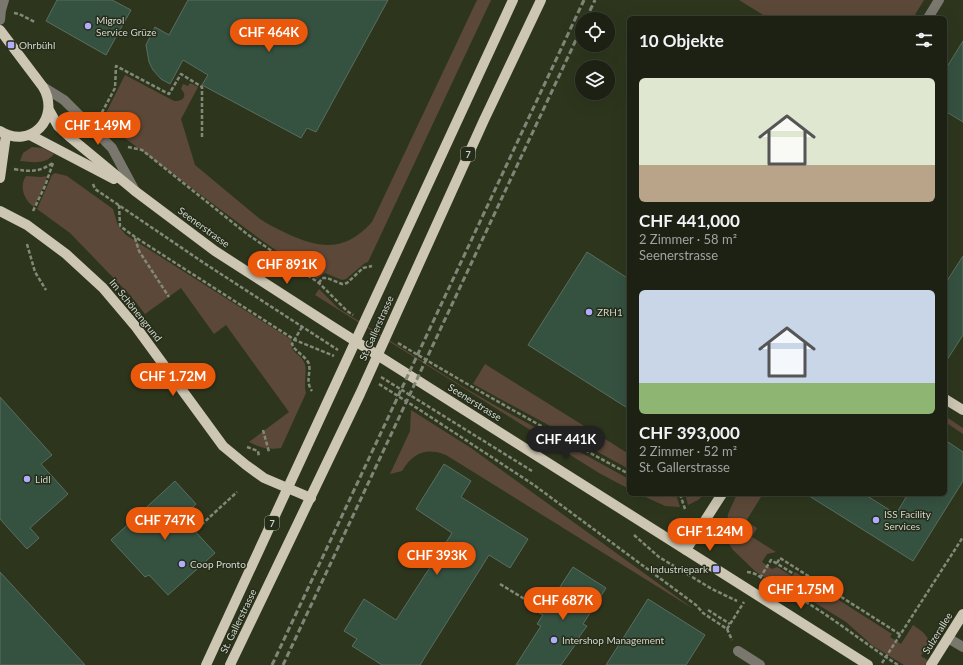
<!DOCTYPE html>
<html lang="de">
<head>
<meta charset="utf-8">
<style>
  body { margin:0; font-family:Lato,sans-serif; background:#292e22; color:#f1f3f6; height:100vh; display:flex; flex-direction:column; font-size:15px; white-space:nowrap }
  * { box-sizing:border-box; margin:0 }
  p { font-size:13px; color:#a0a3a0 }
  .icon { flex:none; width:22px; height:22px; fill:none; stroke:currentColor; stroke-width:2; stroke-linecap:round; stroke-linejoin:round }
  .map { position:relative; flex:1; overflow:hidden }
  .side { position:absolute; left:627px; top:16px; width:320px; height:480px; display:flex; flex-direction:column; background:#1c2114; border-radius:6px; box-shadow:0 4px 16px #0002,0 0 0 1px #3a3e34 }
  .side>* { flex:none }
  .buttons { position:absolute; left:575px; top:12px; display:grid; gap:8px }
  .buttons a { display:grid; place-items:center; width:40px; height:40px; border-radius:50%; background:#1c2114; box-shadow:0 4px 16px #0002,0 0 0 1px #3a3e34; font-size:20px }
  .price { position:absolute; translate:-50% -34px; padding:0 9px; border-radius:14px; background:#ea580c; color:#fff; font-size:13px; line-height:26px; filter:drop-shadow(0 1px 2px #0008) }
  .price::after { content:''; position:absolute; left:50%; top:24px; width:12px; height:9px; margin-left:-6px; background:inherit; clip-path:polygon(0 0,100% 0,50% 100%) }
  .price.active { background:#222; color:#fff }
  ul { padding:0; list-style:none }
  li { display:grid; align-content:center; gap:8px; height:212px; padding:0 12px }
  li span { display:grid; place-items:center; height:124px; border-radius:6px; color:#555 }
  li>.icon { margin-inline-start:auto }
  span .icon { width:72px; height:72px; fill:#fffc; stroke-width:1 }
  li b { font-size:17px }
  h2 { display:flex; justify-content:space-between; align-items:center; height:48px; padding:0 12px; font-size:17px }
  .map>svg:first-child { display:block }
  .built { fill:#2d361d; fill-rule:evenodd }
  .green { fill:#5c4838 }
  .building { fill:#355140; stroke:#5a6e61 }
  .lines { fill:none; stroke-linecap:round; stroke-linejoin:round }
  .path { stroke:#83897a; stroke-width:2.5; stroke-dasharray:4 2; stroke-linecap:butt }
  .minor { stroke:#7a776e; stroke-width:10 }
  .major { stroke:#ccc6b2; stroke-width:10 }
  .rail { stroke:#808677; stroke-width:3; stroke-dasharray:6 3; stroke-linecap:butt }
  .poi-dot { fill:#b0adfa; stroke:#262c1a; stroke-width:1.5 }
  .labels { text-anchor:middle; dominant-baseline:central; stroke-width:3; stroke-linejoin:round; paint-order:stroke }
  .shield { fill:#262c1a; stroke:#9ea396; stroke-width:1 }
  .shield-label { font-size:9px; font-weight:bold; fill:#d1d6cb }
  .poi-label { font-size:10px; fill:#d1d6cb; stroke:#262c1a; text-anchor:start }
  .street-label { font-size:10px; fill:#d1d6cb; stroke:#262c1a }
</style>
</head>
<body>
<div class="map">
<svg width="963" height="665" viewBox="0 0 963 665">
  <rect width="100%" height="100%" fill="#262c1a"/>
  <!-- built -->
  <path class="built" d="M0,0H963V665H0ZM629,18H945V494H629ZM582,19H608V45H582ZM582,67H608V93H582Z"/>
  <!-- green -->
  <g class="green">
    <path d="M477,0H491L368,262L365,263L346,279L342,280L325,273L317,279L260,239L102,121L125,75L174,101C183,102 188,96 181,89L183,84L188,86L190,83L198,87L181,119L195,165L260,219C269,225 278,229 288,234C321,249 345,252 372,222Z"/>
    <polygon points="739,0 924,0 913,18 768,18"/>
    <path d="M32,147L43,148L54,154C45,165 33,162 20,161L23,153Z"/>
    <path d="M55,173L67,176L113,209L118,226L126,235L292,340C288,352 300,353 304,362C308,369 303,384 306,393L281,448C269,450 260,448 249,442L289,412L226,325L214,334L181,288L145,314L130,295L70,233L37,209L52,175Z"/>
    <path d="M26,176L41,177L47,176L44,186L34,207C24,200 19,186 26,176Z"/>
    <polygon points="319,289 338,308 465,388 498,407 629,479 629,489 599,473 315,295"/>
    <polygon points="485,364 629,454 629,469 473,384"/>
    <path d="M411,410L471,448L695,610L446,455C426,447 413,453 402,471L390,474L410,431Z"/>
    <polygon points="945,416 963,428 963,434 945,422"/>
    <polygon points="639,494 676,494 680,507 665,506"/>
    <polygon points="685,494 705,494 698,500 688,505"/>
    <path d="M737,494H763L746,521L757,528L752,537L776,552L767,554L762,562L772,569L777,567L792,576L795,572L892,634L890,637L901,644L913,625C922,631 933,638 928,650L925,649L921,656L935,665H904L873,646L846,622L796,591L767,579L755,571L733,550L729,544L727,535V524L728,514Z"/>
  </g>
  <!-- building -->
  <g class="building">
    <polygon points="57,0 112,0 131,10 106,55 46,21"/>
    <polygon points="188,0 388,0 316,132 307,128 301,138 202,85 208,75 183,60 170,84 161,79 153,70 149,62 146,45 155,27 169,35"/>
    <polygon points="963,41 963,122 945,111 945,70"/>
    <polygon points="587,252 629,279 629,409 528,345"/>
    <polygon points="963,256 963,335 945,363 945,284"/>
    <polygon points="0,397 52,455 41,464 68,494 30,528 39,538 27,549 0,519"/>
    <polygon points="945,440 963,452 963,481 913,561 806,494 864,494 896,514 908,494 945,494"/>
    <polygon points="444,464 471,481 461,497 528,539 510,568 489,555 420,665 382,665 352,646 357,639 344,631 364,599 396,620 452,533 416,509"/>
    <polygon points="175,481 196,504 182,517 215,553 168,595 149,575 145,577 111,540"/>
    <polygon points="573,567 606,588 583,624 587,626 579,637 580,638 561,665 516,665 541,626 537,624 543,615 539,613 549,597 552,599"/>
    <polygon points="0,572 56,633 85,665 0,665"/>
    <polygon points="648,599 705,635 686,665 606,665"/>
  </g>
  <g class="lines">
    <!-- path -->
    <g class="path">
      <polyline points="14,13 19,14 35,22"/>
      <polyline points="99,118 115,88 116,66 169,94 181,74 202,87 202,139"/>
      <polyline points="128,147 142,150 247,234 319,283 347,311 353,315"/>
      <path d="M14,169C31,172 39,172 53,163"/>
      <polyline points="93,184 95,189 204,263 338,350"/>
      <polyline points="119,205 120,226 135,237 295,340 334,356"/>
      <polyline points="33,211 45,186 53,163"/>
      <polyline points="135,238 139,251 169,297"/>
      <polyline points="27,244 35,272 46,290"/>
      <polyline points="319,283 322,278 327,278 342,284 347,283 363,268 372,266"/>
      <path d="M302,327L292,344C295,352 306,356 309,364C311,374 305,381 312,391"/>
      <path d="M398,343C474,389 551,432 629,474"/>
      <polyline points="381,377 532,471"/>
      <polyline points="379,384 420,410 534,485 696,605 703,613 727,629 732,640"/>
      <polyline points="263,430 269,452"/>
      <polyline points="247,447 258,451 259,457"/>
      <polyline points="680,494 685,509"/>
      <polyline points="191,527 195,524 200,526 237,492"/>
      <polyline points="634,535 659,557 712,589 737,601"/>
      <polyline points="777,563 780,558 901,635"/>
      <path d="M747,572C758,572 766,583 776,588C784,592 793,595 801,599C835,619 865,644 898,665"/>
      <polyline points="760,578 771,560 794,574"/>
      <polyline points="500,584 541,609"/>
      <polyline points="708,610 730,624"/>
      <polyline points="727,629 744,602"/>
      <polyline points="882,663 963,537"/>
    </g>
    <!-- minor -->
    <g class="minor">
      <polyline points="928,18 939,0"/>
      <polyline points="0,20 1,10 4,0"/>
      <polyline points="43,87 64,100 112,148 135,191"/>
      <polyline points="948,638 963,647"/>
      <polyline points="738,651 760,665"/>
    </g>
    <!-- major -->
    <g class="major">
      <path d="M0,30L43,87C61,118 31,150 0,131"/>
      <polyline points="49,110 58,126 71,138 135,191 215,251 333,327 868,665"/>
      <polyline points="30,135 114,179"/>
      <polyline points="0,178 6,135"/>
      <polyline points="0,211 27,225 66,254 103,288 136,327 223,446 246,465 264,478 311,498"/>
      <polyline points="945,399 963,410"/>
      <polyline points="686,550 722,494"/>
      <polyline points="206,665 513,0"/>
      <polyline points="230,665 360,394 484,120 541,0"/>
      <polyline points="931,665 963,614"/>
    </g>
    <!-- rail -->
    <g class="rail">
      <polyline points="586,19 595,0"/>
      <polyline points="272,665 584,0"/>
      <polyline points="283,665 582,27"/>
    </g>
  </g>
  <!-- markers -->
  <g class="poi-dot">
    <circle cx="88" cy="26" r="4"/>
    <rect x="7" y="41" width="8" height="8" rx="2"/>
    <circle cx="589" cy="312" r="4"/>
    <circle cx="27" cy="479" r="4"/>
    <circle cx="876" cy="520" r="4"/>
    <circle cx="182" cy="564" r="4"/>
    <rect x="712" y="565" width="8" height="8" rx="2"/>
    <circle cx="554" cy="640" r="4"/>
  </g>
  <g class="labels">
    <!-- shield labels -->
    <g class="shield">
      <rect x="461" y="147" width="14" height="14" rx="3"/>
      <rect x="265" y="516" width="14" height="14" rx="3"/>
    </g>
    <g class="shield-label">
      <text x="468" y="154">7</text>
      <text x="272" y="523">7</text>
    </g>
    <!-- poi labels -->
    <g class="poi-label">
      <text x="96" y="20">Migrol<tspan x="96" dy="12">Service Grüze</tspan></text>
      <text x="19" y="45">Ohrbühl</text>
      <text x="597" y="312">ZRH1</text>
      <text x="35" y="479">Lidl</text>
      <text x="884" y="514">ISS Facility<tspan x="884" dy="12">Services</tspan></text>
      <text x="190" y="564">Coop Pronto</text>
      <text x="708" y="569" text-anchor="end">Industriepark</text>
      <text x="562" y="640">Intershop Management</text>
    </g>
    <!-- street labels -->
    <g class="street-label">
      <text transform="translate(204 227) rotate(36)">Seenerstrasse</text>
      <text transform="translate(136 310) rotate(51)">Im Schönengrund</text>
      <text transform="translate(376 328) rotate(-66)">St. Gallerstrasse</text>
      <text transform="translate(475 402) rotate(32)">Seenerstrasse</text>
      <text transform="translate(238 621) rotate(-64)">St. Gallerstrasse</text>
      <text transform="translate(937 633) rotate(-58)">Sulzerallee</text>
    </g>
  </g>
</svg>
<div class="buttons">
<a><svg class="icon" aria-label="locate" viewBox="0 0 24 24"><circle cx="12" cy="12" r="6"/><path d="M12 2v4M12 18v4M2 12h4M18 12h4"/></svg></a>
<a><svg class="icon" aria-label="layers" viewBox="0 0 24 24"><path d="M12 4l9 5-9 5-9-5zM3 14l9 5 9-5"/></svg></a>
</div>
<b class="price" style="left:269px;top:53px">CHF 464K</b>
<b class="price" style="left:98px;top:146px">CHF 1.49M</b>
<b class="price" style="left:287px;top:285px">CHF 891K</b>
<b class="price" style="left:173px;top:397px">CHF 1.72M</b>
<b class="price active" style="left:566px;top:460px">CHF 441K</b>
<b class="price" style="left:165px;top:541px">CHF 747K</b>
<b class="price" style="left:710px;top:552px">CHF 1.24M</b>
<b class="price" style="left:437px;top:576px">CHF 393K</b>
<b class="price" style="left:801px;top:610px">CHF 1.75M</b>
<b class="price" style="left:563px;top:621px">CHF 687K</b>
<section class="side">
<h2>10 Objekte<svg class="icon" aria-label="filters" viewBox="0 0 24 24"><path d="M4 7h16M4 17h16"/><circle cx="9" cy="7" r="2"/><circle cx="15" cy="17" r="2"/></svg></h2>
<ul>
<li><span style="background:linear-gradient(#dfe7d0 70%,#b9a48a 0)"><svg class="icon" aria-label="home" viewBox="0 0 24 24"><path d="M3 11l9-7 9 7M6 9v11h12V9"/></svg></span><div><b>CHF 441,000</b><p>2 Zimmer · 58 m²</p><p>Seenerstrasse</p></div></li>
<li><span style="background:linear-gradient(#c9d6e8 75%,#8fb573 0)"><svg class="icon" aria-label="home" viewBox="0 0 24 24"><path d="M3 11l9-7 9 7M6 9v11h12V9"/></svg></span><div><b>CHF 393,000</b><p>2 Zimmer · 52 m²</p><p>St. Gallerstrasse</p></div></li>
</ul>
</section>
</div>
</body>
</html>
